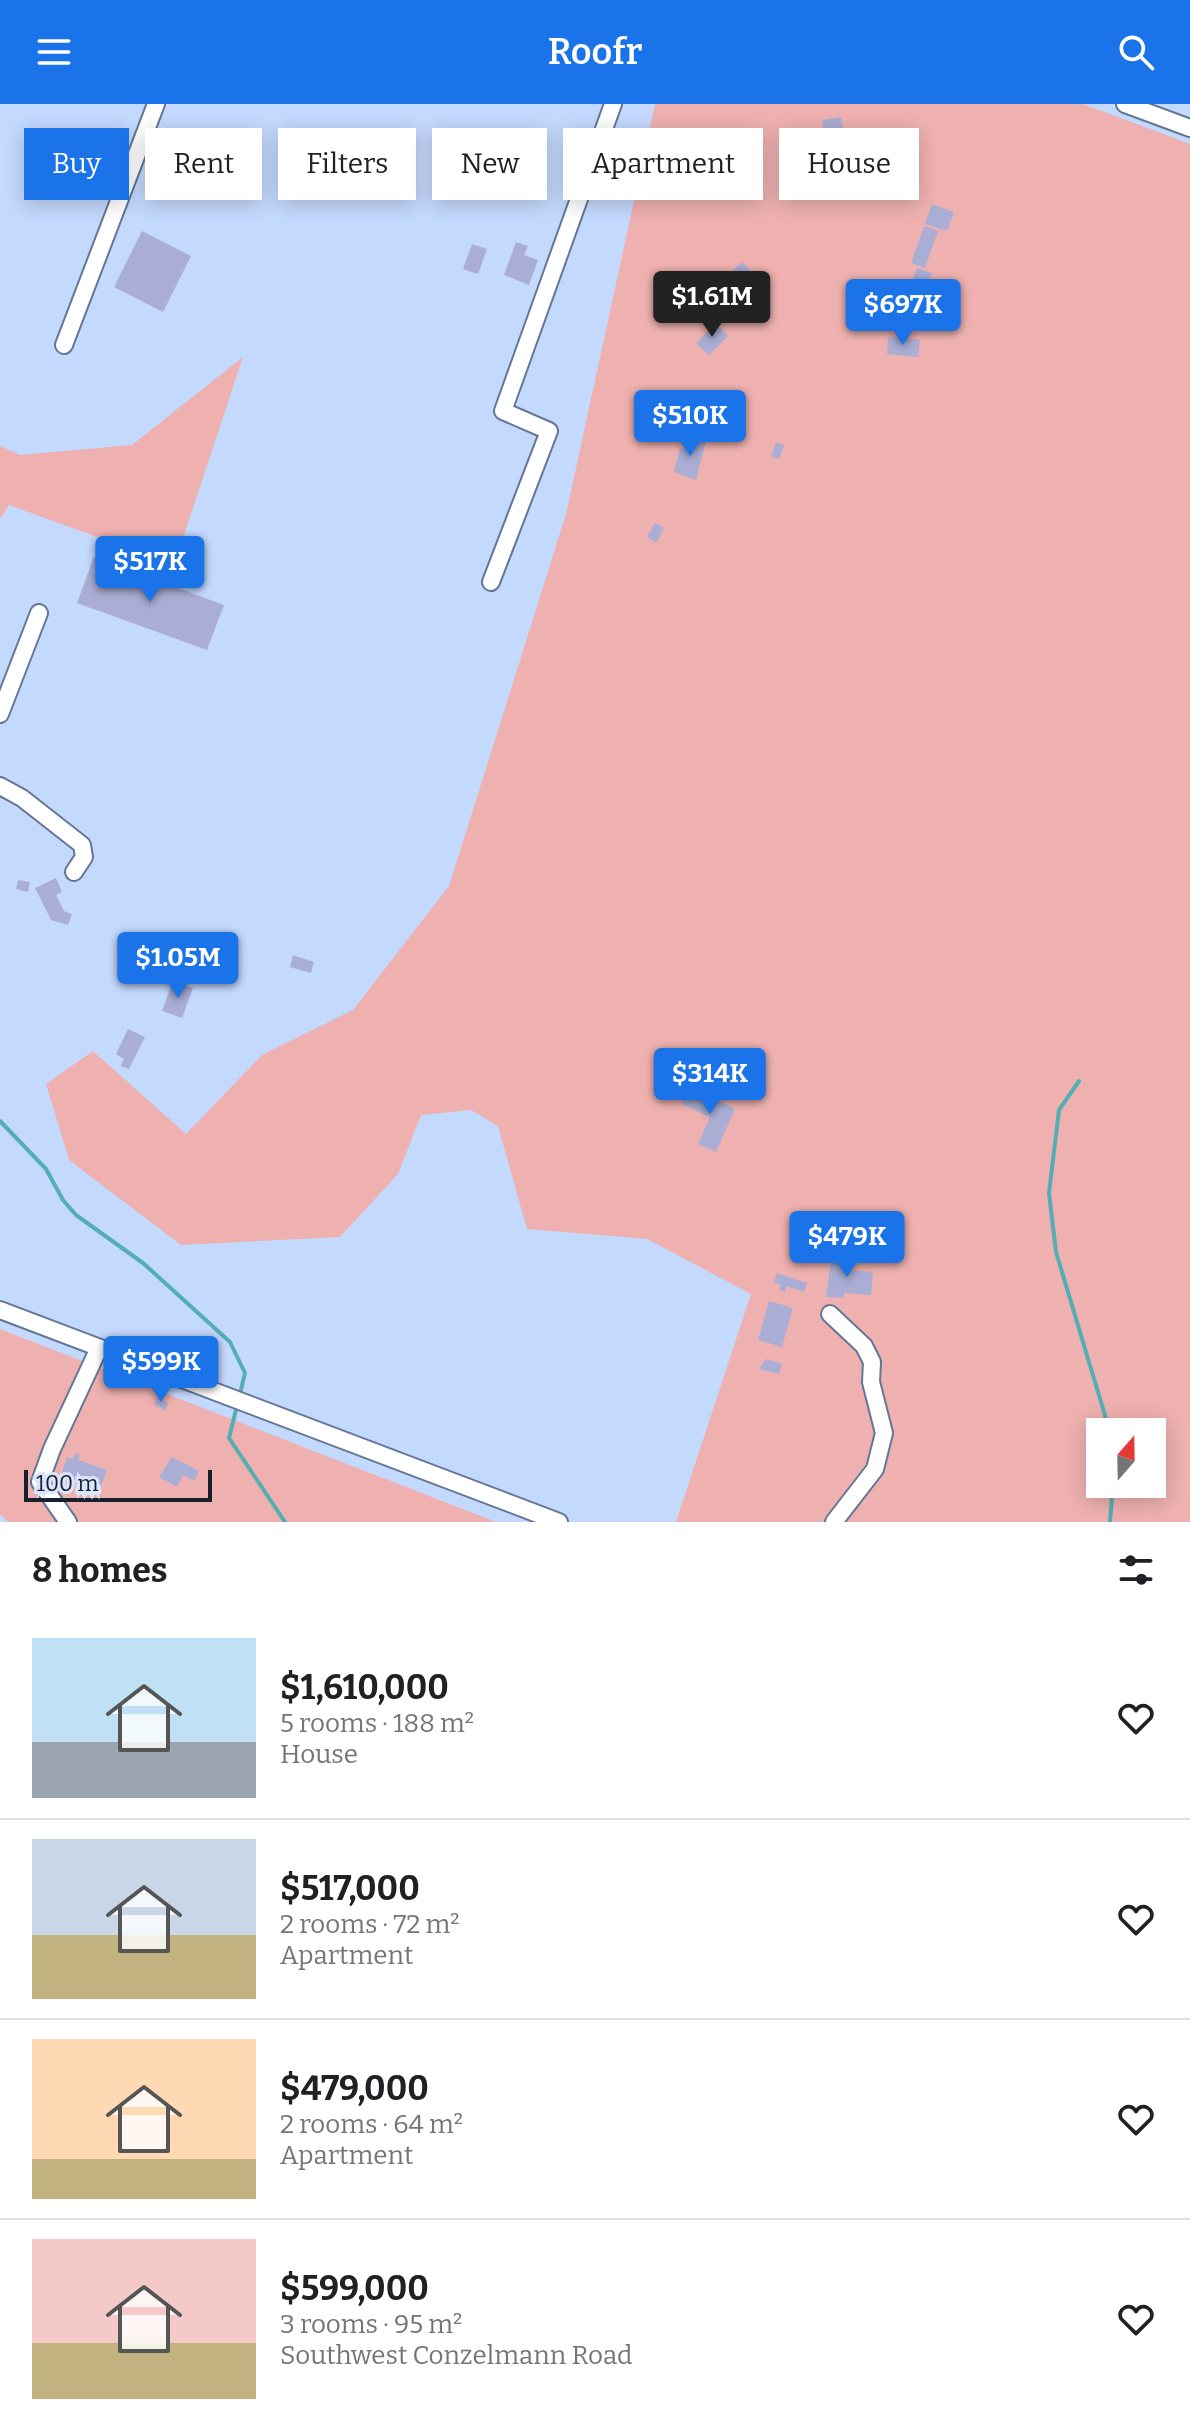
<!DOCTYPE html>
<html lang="en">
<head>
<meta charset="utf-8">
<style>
  body { margin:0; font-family:Bitter,serif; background:#f6f6f6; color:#202124; height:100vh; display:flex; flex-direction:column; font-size:30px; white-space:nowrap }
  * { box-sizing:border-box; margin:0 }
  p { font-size:26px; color:#757577 }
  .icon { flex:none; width:44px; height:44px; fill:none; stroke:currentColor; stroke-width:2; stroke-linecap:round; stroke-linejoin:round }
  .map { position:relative; height:1418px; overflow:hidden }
  .side { display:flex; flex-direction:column; background:#fff; flex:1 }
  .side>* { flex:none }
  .guide { position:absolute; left:24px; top:24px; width:1142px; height:72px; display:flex; gap:16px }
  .needle { width:52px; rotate:20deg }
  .tools { position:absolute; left:1086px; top:1314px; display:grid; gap:16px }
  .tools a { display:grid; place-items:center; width:80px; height:80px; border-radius:0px; background:#fff; box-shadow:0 4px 20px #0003; font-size:40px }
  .scale { position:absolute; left:24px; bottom:20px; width:188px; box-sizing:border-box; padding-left:8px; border:4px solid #18202d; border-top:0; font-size:22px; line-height:28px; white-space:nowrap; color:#18202d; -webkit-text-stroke:6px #d9e6fc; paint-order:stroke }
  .price { position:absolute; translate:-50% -68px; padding:0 18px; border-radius:8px; background:#1a73e8; color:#fff; font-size:26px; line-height:52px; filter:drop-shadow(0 2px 4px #0008) }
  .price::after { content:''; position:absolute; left:50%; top:48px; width:24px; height:18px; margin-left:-12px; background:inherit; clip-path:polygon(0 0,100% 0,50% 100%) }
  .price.active { background:#222; color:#fff }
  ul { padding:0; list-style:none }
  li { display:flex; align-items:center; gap:24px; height:200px; padding:0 32px }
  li+li { border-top:2px solid #e0e0e0 }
  li span { display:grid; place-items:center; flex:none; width:224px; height:160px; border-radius:0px; color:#555 }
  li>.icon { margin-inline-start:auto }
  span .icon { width:96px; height:96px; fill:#fffc; stroke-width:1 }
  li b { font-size:34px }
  h2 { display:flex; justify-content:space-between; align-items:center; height:96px; padding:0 32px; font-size:34px }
  .tag { padding:0 28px; border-radius:0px; background:#fff; box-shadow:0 4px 20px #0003; font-size:28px; line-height:72px }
  .tag.active { background:#1a73e8; color:#fff }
  header { display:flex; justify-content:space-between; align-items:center; height:104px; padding:0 32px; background:#1a73e8; color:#fff; font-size:36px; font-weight:600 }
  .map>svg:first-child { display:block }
  .green { fill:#eeb1af; fill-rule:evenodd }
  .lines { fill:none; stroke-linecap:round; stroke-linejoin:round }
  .stream { stroke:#55aeb4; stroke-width:4 }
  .building { fill:#aaaed5 }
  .minor-casing { stroke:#637697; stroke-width:20 }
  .minor { stroke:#fff; stroke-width:16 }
</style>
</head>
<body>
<header><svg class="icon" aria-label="menu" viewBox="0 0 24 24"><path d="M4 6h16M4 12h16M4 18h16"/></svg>Roofr<svg class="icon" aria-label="search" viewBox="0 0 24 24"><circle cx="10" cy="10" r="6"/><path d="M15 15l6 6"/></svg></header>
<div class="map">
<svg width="1190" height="1418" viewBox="0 0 1190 1418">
  <rect width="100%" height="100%" fill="#c4d9fe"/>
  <!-- green -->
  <g class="green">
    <path d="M655,0H1083L1190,40V1418H676L751,1190L647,1135L527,1125L498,1022L471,1006L421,1011L398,1070L340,1133L181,1141L69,1056L46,980L93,947L186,1030L262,951L353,906L449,782L566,410ZM1100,1328H1152V1380H1100Z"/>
    <polygon points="243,253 174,461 9,401 0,415 0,342 20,351 132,341"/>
    <polygon points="0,1225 496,1418 8,1418 0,1410"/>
  </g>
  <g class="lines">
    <!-- stream -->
    <g class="stream">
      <polyline points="1079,977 1059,1006 1049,1089 1056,1148 1110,1328"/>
      <polyline points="0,1017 46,1065 63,1096 76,1111 143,1159 230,1238 245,1269 239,1294"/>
      <polyline points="237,1302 229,1334 285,1418"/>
      <polyline points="1110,1418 1113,1380"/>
    </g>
  </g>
  <!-- building -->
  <g class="building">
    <polygon points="841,13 846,40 840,41 842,56 834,57 832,45 826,46 822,16"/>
    <polygon points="844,59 846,73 832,75 829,61"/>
    <polygon points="932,100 954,108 947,127 925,120"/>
    <polygon points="924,122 938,127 925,164 911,159"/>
    <polygon points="142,127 191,152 163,208 114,183"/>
    <polygon points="516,138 528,142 524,151 538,156 529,181 504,171"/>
    <polygon points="472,140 487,145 478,170 463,165"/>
    <polygon points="742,158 756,172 730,197 716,183"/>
    <polygon points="917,164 932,169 927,182 934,184 928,202 906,194"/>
    <polygon points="716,219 728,232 709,251 696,239"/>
    <polygon points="888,233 920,236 918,253 887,250"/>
    <polygon points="688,331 706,336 696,376 674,368 680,344 685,345"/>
    <polygon points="776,338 784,341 779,355 771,352"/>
    <polygon points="655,419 664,424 656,439 647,433"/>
    <polygon points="94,453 224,501 207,546 77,499"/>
    <polygon points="56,774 62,788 56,791 64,807 72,810 68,821 51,816 35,784"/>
    <polygon points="18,776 30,778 28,788 16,785"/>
    <polygon points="293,851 314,858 311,869 290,863"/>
    <polygon points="173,877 193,884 182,914 162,907"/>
    <polygon points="128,925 145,933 129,965 121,962 124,955 116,950"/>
    <polygon points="691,981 735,1005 716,1048 698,1040 710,1013 682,1000"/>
    <polygon points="832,1149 847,1150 846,1166 873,1168 871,1191 844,1189 844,1194 826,1193"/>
    <polygon points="777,1169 807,1179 804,1188 787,1182 785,1188 779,1186 781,1181 774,1178"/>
    <polygon points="769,1197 793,1204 782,1243 758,1236"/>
    <polygon points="766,1255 782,1260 779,1270 759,1265"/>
    <polygon points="158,1294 168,1299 165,1306 154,1300"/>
    <polygon points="75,1349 80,1351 78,1356 107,1366 100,1385 61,1371 67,1353 73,1355"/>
    <polygon points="172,1353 199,1367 194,1377 183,1371 177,1383 159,1373"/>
  </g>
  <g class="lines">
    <defs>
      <g id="minor">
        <polyline points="1125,0 1190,24"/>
        <polyline points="64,241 156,0"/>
        <polyline points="491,478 549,327 503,307 613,0"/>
        <polyline points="0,610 39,509"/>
        <polyline points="0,682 22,694 82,741 84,753 74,768"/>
        <polyline points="0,1206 559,1418"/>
        <polyline points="830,1210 864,1242 872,1258 871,1278 884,1329 875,1365 834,1418"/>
        <polyline points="68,1418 40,1378 52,1345 99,1244"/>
      </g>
    </defs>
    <!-- minor casing -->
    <use href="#minor" class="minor-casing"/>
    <!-- minor -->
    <use href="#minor" class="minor"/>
  </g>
</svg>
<div class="tools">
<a><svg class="needle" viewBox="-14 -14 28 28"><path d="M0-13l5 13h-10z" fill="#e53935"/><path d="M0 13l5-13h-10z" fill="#757577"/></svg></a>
</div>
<div class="scale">100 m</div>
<b class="price active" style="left:712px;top:235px">$1.61M</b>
<b class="price" style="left:903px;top:243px">$697K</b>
<b class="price" style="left:690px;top:354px">$510K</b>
<b class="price" style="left:150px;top:500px">$517K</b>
<b class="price" style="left:178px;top:896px">$1.05M</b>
<b class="price" style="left:710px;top:1012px">$314K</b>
<b class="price" style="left:847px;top:1175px">$479K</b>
<b class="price" style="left:161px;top:1300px">$599K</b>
<div class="guide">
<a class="tag active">Buy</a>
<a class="tag">Rent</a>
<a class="tag">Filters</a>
<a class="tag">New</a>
<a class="tag">Apartment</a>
<a class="tag">House</a>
</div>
</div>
<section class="side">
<h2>8 homes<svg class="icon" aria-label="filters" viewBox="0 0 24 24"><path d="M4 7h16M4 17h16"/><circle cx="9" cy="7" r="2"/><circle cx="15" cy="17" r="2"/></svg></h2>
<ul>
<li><span style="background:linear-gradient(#bfe0f5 65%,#9aa5b1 0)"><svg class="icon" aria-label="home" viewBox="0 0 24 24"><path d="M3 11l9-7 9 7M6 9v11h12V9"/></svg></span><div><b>$1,610,000</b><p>5 rooms · 188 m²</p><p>House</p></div><svg class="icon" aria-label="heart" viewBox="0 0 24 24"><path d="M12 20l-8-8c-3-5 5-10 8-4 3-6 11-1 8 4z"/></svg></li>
<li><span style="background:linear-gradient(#c9d6e8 60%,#c2b280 0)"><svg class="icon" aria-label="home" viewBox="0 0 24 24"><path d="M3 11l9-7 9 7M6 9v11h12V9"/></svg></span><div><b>$517,000</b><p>2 rooms · 72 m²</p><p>Apartment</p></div><svg class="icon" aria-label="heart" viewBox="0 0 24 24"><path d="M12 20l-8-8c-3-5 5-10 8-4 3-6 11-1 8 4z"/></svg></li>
<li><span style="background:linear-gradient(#ffd9b3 75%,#c2b280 0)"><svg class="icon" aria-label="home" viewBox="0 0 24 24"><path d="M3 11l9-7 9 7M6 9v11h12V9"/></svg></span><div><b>$479,000</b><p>2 rooms · 64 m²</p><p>Apartment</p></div><svg class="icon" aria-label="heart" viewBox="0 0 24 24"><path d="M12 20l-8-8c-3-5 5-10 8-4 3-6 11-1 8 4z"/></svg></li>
<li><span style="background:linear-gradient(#f6c9c9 65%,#c2b280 0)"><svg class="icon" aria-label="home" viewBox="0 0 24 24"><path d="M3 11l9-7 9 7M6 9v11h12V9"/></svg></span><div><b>$599,000</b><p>3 rooms · 95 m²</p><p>Southwest Conzelmann Road</p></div><svg class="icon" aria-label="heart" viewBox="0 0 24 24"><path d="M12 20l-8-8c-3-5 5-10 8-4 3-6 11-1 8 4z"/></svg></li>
</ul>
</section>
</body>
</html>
